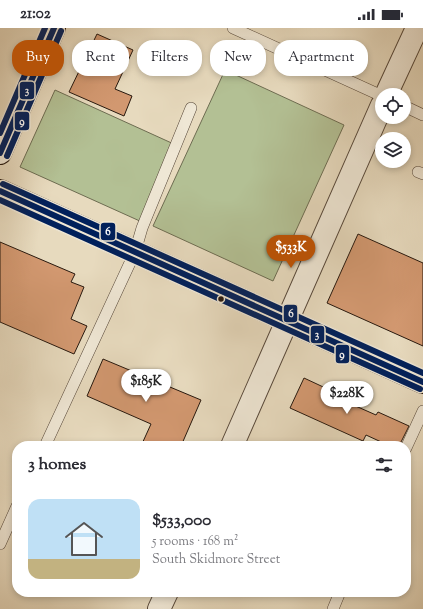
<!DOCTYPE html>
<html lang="en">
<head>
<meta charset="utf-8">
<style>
  body { margin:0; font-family:"Sorts Mill Goudy",serif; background:#f7f7f7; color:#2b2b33; height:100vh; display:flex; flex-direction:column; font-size:15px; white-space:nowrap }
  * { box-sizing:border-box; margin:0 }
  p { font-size:13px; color:#7c7c81 }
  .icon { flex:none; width:22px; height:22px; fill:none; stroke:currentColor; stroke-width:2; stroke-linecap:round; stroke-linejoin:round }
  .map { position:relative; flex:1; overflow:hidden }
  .side { position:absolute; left:12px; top:413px; width:399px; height:156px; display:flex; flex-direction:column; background:#fff; border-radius:16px; box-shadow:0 2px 6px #0003 }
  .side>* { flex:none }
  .guide { position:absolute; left:12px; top:12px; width:399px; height:36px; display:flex; gap:8px }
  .fabs { position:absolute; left:375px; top:60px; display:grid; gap:8px }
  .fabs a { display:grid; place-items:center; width:36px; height:36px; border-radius:50%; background:#fff; box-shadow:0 2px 6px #0003; font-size:20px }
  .price { position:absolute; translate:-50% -34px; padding:0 9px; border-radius:14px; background:#fff; color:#222; font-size:13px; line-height:26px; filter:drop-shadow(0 1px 2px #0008) }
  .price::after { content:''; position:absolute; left:50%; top:24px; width:12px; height:9px; margin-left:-6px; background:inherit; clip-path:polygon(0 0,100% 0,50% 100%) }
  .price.selected { background:#b45309; color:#fff }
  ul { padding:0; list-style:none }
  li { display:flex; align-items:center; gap:12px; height:100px; padding:0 16px }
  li+li { border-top:1px solid #e1e1e2 }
  li span { display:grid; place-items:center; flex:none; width:112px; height:80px; border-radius:12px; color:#555 }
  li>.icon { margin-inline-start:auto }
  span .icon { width:48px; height:48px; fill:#fffc; stroke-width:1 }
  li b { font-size:17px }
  h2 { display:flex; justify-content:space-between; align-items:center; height:48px; padding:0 16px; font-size:17px }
  .chip { padding:0 14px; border-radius:16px; background:#fff; box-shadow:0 2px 6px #0003; font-size:14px; line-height:36px }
  .chip.selected { background:#b45309; color:#fff }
  .status { display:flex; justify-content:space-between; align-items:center; height:28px; padding:0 20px; background:#fff; direction:ltr }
  .status svg { height:11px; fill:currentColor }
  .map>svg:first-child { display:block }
  .green { fill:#b3c094; stroke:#6d6c51 }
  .building { fill:#d29870; stroke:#27180e }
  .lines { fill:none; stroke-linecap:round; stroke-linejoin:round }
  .lane-casing { stroke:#57483a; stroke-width:12 }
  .street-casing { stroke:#57483a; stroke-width:24 }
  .secondary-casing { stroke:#27180e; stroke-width:24 }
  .primary-casing { stroke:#27180e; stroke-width:24 }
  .lane { stroke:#efe7d5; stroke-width:11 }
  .street { stroke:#efe7d5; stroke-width:22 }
  .secondary { stroke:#efe7d5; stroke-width:22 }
  .primary { stroke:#e4bd7f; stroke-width:22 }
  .bus-1-casing { stroke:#efe7d5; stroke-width:9 }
  .bus-2-casing { stroke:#efe7d5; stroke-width:9 }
  .bus-3-casing { stroke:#efe7d5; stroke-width:9 }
  .bus-1 { stroke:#00205b; stroke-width:6 }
  .bus-2 { stroke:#00205b; stroke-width:6 }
  .bus-3 { stroke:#00205b; stroke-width:6 }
  .bus-dot { fill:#27180e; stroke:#efe7d5; stroke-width:1.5 }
  .line-badge { stroke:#efe7d5; stroke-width:1.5 }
  .badge-label { font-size:11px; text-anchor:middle; font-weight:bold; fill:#fff }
</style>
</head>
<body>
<div class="status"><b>21:02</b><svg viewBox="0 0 49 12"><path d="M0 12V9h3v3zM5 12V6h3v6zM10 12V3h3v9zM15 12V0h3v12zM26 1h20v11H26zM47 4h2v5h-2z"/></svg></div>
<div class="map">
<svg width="423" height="581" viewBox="0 0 423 581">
  <rect width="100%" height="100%" fill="#e7dabe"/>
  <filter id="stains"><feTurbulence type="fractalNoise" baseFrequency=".005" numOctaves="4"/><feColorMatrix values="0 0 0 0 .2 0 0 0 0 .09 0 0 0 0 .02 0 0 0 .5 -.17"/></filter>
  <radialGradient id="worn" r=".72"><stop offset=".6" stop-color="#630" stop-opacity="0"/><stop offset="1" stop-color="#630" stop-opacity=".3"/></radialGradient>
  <!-- green -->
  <g class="green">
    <polygon points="225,42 344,97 273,253 153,198"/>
    <polygon points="55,62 176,117 142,194 20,139"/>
  </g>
  <!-- building -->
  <g class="building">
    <polygon points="97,6 133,22 115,61 132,68 124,88 69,64"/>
    <polygon points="358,206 423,235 423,318 327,275"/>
    <polygon points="0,214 75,246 71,254 84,259 71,291 87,298 74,326 0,294"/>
    <polygon points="103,331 201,372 181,418 141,418 151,396 87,368"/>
    <polygon points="304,350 334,364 333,368 376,387 378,384 409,398 399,418 390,418 366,407 363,413 290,380"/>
  </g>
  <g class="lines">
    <defs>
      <g id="lane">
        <polyline points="233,0 382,68"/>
        <polyline points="404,78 423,87"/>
        <polyline points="418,144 423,146"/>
        <polyline points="45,418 135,224 142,200 191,80"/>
        <polyline points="406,420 423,383"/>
        <polyline points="0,516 17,478"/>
        <polyline points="333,581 340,564"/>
      </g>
      <g id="street">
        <polyline points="386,67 417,0"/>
        <polyline points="232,418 382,77"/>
        <polyline points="159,581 167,564"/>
      </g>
      <polyline id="secondary" points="0,125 54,0"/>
      <polyline id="primary" points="0,163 423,354"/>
    </defs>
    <!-- lane casing -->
    <use href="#lane" class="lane-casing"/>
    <!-- street casing -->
    <use href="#street" class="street-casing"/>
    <!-- secondary casing -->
    <use href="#secondary" class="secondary-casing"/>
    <!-- primary casing -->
    <use href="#primary" class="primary-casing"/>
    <!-- lane -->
    <use href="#lane" class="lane"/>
    <!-- street -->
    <use href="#street" class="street"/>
    <!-- secondary -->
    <use href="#secondary" class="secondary"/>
    <!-- primary -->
    <use href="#primary" class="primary"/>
    <defs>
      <g id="bus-1">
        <polyline points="0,125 54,0"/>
        <polyline points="0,163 423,354"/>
      </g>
      <g id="bus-2">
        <polyline points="7,128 61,3"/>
        <polyline points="0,172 420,361"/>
      </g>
      <g id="bus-3">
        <polyline points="0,105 45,0"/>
        <polyline points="3,156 423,345"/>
      </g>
    </defs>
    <!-- bus-1 casing -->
    <use href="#bus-1" class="bus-1-casing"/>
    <!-- bus-2 casing -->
    <use href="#bus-2" class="bus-2-casing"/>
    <!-- bus-3 casing -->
    <use href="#bus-3" class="bus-3-casing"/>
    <!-- bus-1 -->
    <use href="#bus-1" class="bus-1"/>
    <!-- bus-2 -->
    <use href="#bus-2" class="bus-2"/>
    <!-- bus-3 -->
    <use href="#bus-3" class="bus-3"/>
  </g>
  <!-- markers -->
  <circle class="bus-dot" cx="221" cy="271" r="3.5"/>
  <g class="line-badge">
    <rect x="19" y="53" width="16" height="19" rx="4" fill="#00205b"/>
    <rect x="14" y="83" width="16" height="20" rx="4" fill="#00205b"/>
    <rect x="100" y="194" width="16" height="19" rx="4" fill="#00205b"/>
    <rect x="283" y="276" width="15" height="19" rx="4" fill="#00205b"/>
    <rect x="310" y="297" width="15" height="19" rx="4" fill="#00205b"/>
    <rect x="335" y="316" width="15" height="20" rx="4" fill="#00205b"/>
  </g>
  <g class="badge-label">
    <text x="27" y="66">3</text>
    <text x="22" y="97">9</text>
    <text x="108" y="207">6</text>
    <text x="291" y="289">6</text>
    <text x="317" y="310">3</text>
    <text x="342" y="330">9</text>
  </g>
  <rect width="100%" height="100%" filter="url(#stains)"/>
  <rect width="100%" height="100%" fill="url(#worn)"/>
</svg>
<div class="fabs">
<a><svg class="icon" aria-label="locate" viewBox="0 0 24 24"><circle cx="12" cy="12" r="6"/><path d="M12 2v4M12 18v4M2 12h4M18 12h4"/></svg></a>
<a><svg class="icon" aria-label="layers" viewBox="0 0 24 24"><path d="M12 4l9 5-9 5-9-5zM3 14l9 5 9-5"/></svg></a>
</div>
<b class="price selected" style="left:291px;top:241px">$533K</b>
<b class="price" style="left:146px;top:375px">$185K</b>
<b class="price" style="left:347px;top:387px">$228K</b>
<div class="guide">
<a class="chip selected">Buy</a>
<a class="chip">Rent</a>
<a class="chip">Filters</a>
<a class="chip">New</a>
<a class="chip">Apartment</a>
</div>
<section class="side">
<h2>3 homes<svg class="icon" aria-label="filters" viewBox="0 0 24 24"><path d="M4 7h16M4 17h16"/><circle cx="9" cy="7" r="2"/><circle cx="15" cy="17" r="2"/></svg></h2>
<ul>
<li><span style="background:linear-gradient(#bfe0f5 75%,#c2b280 0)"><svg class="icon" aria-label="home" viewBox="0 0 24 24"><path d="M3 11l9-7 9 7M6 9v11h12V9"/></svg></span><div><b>$533,000</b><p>5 rooms · 168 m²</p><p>South Skidmore Street</p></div></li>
</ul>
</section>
</div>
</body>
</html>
